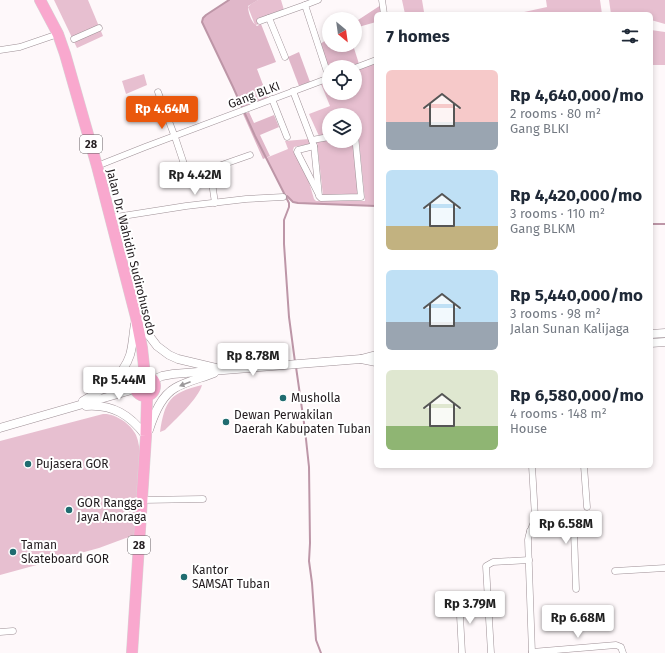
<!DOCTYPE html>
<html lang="en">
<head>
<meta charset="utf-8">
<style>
  body { margin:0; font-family:"Fira Sans",sans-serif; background:#f6f6f7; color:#1f2937; height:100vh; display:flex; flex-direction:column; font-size:15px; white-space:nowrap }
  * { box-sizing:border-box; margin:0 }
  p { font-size:13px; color:#747a83 }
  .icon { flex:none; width:22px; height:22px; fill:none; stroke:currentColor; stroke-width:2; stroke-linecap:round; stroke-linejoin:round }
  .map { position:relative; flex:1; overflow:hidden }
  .sheet { position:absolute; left:374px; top:12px; width:279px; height:456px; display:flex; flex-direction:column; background:#fff; border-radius:6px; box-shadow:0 2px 6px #0003 }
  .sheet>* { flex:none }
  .needle { width:26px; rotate:151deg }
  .controls { position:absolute; left:322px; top:12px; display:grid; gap:8px }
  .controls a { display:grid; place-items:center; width:40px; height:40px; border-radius:50%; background:#fff; box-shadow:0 2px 6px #0003; font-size:20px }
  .price { position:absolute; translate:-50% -34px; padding:0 9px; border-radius:4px; background:#fff; color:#222; font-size:13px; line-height:26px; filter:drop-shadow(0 1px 2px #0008) }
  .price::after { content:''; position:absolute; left:50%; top:24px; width:12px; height:9px; margin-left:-6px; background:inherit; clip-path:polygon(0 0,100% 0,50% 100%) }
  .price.on { background:#ea580c; color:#fff }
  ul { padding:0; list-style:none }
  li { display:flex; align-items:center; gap:12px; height:100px; padding:0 12px }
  li span { display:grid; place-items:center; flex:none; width:112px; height:80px; border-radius:6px; color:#555 }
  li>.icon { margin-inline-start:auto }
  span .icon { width:48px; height:48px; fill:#fffc; stroke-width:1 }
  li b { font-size:17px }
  h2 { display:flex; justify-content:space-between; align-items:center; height:48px; padding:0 12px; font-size:17px }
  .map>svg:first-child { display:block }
  .green { fill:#e7bfd0 }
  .forest { fill:#e0b7c9 }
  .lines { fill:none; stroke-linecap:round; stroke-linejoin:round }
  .stream { stroke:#bd96a7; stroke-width:2 }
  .street-casing { stroke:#9e9096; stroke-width:7 }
  .secondary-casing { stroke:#9e9096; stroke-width:9 }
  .highway-casing { stroke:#d7d6d6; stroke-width:12 }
  .street { stroke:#fff; stroke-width:6 }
  .secondary { stroke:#fff; stroke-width:8 }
  .highway { stroke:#f9a8ce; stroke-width:11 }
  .oneway { fill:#9b989a }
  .poi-dot { fill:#206c70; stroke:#fff; stroke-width:1.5 }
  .labels { text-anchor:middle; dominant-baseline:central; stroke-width:4; stroke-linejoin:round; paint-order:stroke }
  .shield { fill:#fff; stroke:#645f62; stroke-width:1 }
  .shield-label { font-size:11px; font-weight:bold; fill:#211b1e }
  .street-label { font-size:12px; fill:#211b1e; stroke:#fff }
  .poi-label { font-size:12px; fill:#211b1e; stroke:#fff; text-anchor:start }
</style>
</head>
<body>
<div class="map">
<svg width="665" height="653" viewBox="0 0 665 653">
  <rect width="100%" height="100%" fill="#fef8fa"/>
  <!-- green -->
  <g class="green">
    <polygon points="54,0 88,0 103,36 77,48"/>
    <polygon points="258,0 281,0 284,10 259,20 261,24 255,25 248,7 251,4"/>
    <polygon points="402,0 422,0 424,12 405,14"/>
    <polygon points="546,0 600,0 602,14 515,14 547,7"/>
    <polygon points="609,0 665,0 665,24 651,20 651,14 611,14"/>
    <polygon points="651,30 665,32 665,65 651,65"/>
    <polygon points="376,62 376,206 305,204 295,203 289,199 284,192 266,158 288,149 285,141 309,139 310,143 309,144 294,147 293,150 309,182 314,199 316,201 365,201 358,131 355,131 355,115 329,115 329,135 319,136 309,114 330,106 321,84 329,81 329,93 355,93 355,71"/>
    <polygon points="144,74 147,85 126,94 122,81"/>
    <polygon points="329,140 353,141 359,196 323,196 317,142"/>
    <path d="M202,385C199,398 175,420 165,430L160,432C165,400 170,393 202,385Z"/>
    <path d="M103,414C115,413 131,424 136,435C142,449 139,466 138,481C138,499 137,518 136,536L126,538L99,548L0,575V441Z"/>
  </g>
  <!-- forest -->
  <g class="forest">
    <path d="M229,0H258L248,6C248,12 251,22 257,26L261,24L276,62L257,69L268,98L243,108L202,22L203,18L206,15Z"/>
    <polygon points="381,5 382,14 376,14 376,22 355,28 355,22"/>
    <polygon points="329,38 329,45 353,45 359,64 350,67 329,67 329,71 320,44"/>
    <polygon points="299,52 310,82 299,86 288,57"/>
    <polygon points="249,112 254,123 274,115 279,127 260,135 270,156 263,159 243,114"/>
  </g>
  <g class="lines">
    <!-- stream -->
    <g class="stream">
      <polyline points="229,0 206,15 203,18 202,22 233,87 255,136 289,203 289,207 284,220 284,244 289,317 295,362"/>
      <polyline points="287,196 293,202 298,203 376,206"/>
      <polyline points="651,224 665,224"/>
      <polyline points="296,367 305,430 309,467 310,543 309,561 312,583 316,640 321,653"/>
    </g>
    <defs>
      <g id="street">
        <polyline points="318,0 305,5 329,78"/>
        <polyline points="382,0 384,14"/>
        <polyline points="269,18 285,57"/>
        <polyline points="260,21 305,5"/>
        <polyline points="74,39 99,28"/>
        <polyline points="0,50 20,47 58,34"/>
        <polyline points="355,68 376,60"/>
        <polyline points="293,91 314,146 319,196 321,198 361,197 355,135"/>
        <polyline points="158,92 176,140 187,173 189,175 193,175 250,155"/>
        <polyline points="272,99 287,137"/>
        <polyline points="312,140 329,137"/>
        <polyline points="314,146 298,150 297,152 318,193"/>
        <polyline points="97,166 145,147 329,78"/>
        <polyline points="210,169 215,203"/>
        <polyline points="110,218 186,206 246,199 283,197"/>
        <polyline points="584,466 587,507"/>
        <polyline points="142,500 203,499"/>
        <polyline points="530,531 569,526 573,528 574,532 576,589"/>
        <polyline points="615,571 665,568"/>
        <polyline points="459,597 462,653"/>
        <polyline points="0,632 13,631"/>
        <polyline points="532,652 616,645 621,647 623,653"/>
        <polyline points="491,653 486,566 493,562 529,560"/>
        <path d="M532,653L528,540C529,531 534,525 535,517L532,466"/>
      </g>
      <g id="secondary">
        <polyline points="138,321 157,346 169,355 178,359 216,368"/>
        <polyline points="651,334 665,333"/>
        <polyline points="651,343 665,342"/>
        <polyline points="361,359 376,355"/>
        <polyline points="153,380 162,376 173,374 361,359 376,362"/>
        <path d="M83,401C102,390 123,377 130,355C133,345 133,335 135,324"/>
        <path d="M86,406C113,404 130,415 146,436"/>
        <polyline points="0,428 135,389"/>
        <path d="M149,430C154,414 161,396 175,388C187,381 202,378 214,373"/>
      </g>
      <g id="highway">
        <polyline points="40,0 58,34 65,54 97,166 136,317 142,348 145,376"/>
        <circle cx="145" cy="386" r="10"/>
        <polyline points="132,653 146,436 147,397"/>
      </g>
    </defs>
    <!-- street casing -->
    <use href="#street" class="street-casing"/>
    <!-- secondary casing -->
    <use href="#secondary" class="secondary-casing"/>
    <!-- highway casing -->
    <use href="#highway" class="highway-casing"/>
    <!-- street -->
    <use href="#street" class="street"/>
    <!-- secondary -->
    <use href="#secondary" class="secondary"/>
    <!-- highway -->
    <use href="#highway" class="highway"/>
  </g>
  <!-- one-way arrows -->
  <defs><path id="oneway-solid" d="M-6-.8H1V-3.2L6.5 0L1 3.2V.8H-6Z"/></defs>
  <use class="oneway" href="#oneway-solid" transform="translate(185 384) rotate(159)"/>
  <!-- markers -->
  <g class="poi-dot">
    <circle cx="283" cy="398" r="4"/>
    <circle cx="226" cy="422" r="4"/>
    <circle cx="28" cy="464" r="4"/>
    <circle cx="69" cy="510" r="4"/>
    <circle cx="13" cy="552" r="4"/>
    <circle cx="184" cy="577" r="4"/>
  </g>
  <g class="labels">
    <!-- shield labels -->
    <g class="shield">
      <rect x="80" y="135" width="22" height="18" rx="3"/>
      <rect x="128" y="536" width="22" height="18" rx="3"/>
    </g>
    <g class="shield-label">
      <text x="91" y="144">28</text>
      <text x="139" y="545">28</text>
    </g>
    <!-- street labels -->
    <g class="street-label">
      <text transform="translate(254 95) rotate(-21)">Gang BLKI</text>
      <text transform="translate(131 252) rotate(76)">Jalan Dr. Wahidin Sudirohusodo</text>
    </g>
    <!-- poi labels -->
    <g class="poi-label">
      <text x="291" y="398">Musholla</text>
      <text x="234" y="415">Dewan Perwakilan<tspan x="234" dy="14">Daerah Kabupaten Tuban</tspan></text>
      <text x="36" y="464">Pujasera GOR</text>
      <text x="77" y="503">GOR Rangga<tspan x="77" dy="14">Jaya Anoraga</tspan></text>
      <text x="21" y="545">Taman<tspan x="21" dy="14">Skateboard GOR</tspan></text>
      <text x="192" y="570">Kantor<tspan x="192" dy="14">SAMSAT Tuban</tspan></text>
    </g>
  </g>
</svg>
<div class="controls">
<a><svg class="needle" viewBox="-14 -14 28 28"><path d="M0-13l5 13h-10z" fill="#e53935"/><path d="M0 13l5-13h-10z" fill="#747a83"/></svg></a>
<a><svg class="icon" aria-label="locate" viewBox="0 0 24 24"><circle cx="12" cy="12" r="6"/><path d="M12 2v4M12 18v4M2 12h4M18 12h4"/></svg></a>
<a><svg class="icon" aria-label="layers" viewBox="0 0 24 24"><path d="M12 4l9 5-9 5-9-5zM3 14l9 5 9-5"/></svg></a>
</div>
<b class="price on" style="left:162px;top:130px">Rp 4.64M</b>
<b class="price" style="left:195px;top:196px">Rp 4.42M</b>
<b class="price" style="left:253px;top:377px">Rp 8.78M</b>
<b class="price" style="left:119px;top:401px">Rp 5.44M</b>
<b class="price" style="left:566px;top:545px">Rp 6.58M</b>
<b class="price" style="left:470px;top:625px">Rp 3.79M</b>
<b class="price" style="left:578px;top:639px">Rp 6.68M</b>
<section class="sheet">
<h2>7 homes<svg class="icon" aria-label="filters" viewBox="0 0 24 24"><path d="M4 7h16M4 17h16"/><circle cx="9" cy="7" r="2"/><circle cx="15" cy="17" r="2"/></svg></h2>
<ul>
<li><span style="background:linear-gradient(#f6c9c9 65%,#9aa5b1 0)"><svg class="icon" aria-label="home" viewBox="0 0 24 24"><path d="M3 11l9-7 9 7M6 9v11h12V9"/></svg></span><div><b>Rp 4,640,000/mo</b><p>2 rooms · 80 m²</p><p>Gang BLKI</p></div></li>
<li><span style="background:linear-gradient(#bfe0f5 70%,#c2b280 0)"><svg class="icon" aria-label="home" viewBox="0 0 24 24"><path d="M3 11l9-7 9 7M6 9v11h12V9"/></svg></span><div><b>Rp 4,420,000/mo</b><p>3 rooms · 110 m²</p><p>Gang BLKM</p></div></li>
<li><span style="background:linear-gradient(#bfe0f5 65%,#9aa5b1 0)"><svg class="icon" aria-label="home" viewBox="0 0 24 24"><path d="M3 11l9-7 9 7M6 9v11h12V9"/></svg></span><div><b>Rp 5,440,000/mo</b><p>3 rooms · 98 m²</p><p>Jalan Sunan Kalijaga</p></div></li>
<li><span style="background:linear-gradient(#dfe7d0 70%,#8fb573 0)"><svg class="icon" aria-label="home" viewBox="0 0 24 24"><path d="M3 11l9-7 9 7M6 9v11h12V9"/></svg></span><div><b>Rp 6,580,000/mo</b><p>4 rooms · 148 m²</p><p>House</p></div></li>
</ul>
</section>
</div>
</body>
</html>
